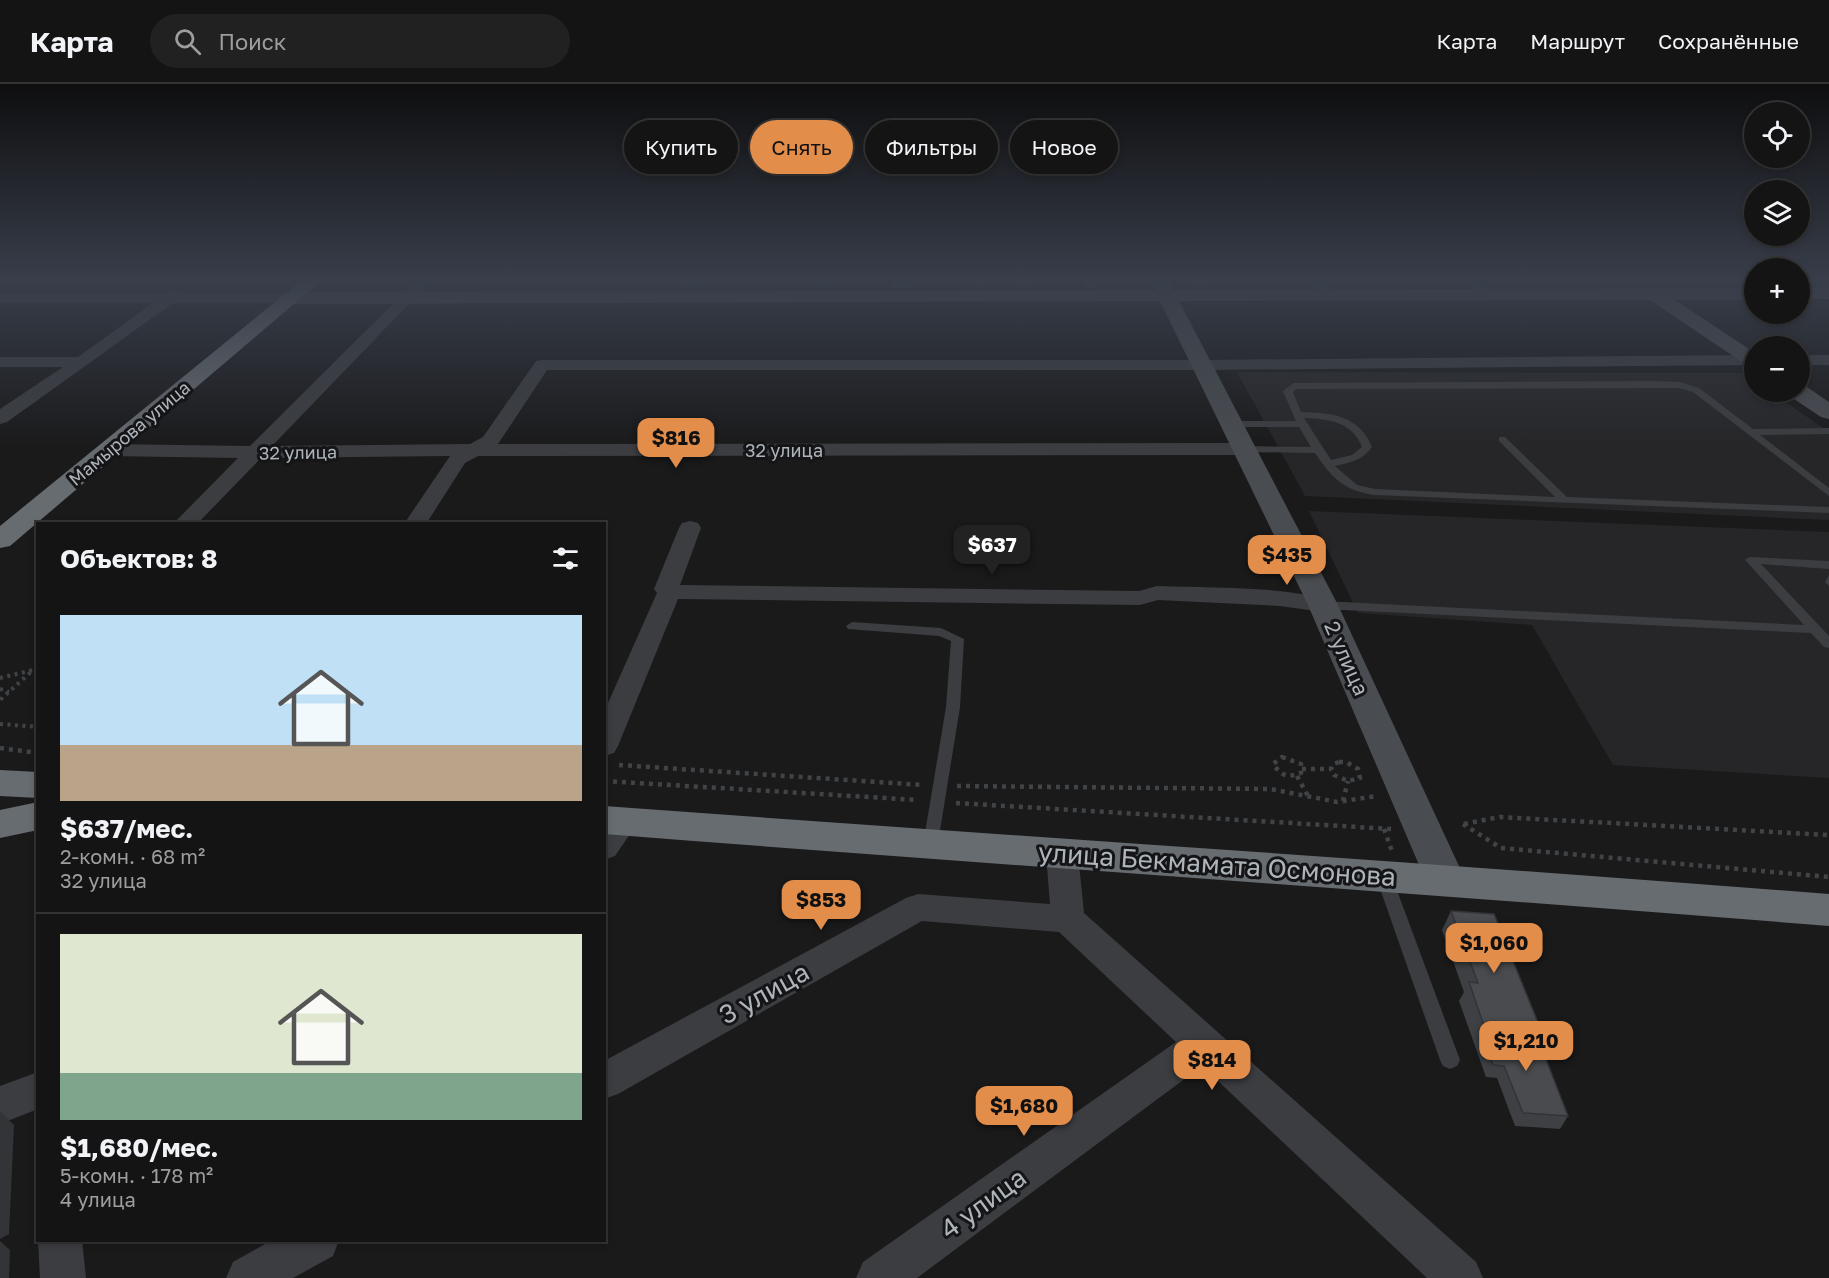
<!DOCTYPE html>
<html lang="ru">
<head>
<meta charset="utf-8">
<style>
  body { margin:0; font-family:"Golos Text",sans-serif; background:#212122; color:#f1f3f6; height:100vh; display:flex; flex-direction:column; font-size:22px; white-space:nowrap }
  * { box-sizing:border-box; margin:0 }
  p { font-size:20px; color:#9d9ea0 }
  .icon { flex:none; width:33px; height:33px; fill:none; stroke:currentColor; stroke-width:2; stroke-linecap:round; stroke-linejoin:round }
  .map { position:relative; flex:1; overflow:hidden }
  .sheet { position:absolute; left:36px; top:438px; width:570px; height:720px; display:flex; flex-direction:column; background:#141414; border-radius:0px; box-shadow:0 3px 9px #0003,0 0 0 2px #333334 }
  .sheet>* { flex:none }
  .hud { position:absolute; left:624px; top:36px; width:570px; height:54px; display:flex; gap:12px }
  .controls { position:absolute; left:1744px; top:18px; display:grid; gap:12px }
  .controls a { display:grid; place-items:center; width:66px; height:66px; border-radius:50%; background:#141414; box-shadow:0 3px 9px #0003,0 0 0 2px #333334; font-size:30px }
  .price { position:absolute; translate:-50% -51px; padding:0 14px; border-radius:12px; background:#e38d4a; color:#111; font-size:20px; line-height:39px; filter:drop-shadow(0 2px 3px #0008) }
  .price::after { content:''; position:absolute; left:50%; top:36px; width:18px; height:14px; margin-left:-9px; background:inherit; clip-path:polygon(0 0,100% 0,50% 100%) }
  .price.active { background:#222; color:#fff }
  ul { padding:0; list-style:none }
  li { display:grid; align-content:center; gap:12px; height:318px; padding:0 24px }
  li+li { border-top:2px solid #333334 }
  li span { display:grid; place-items:center; height:186px; border-radius:0px; color:#555 }
  li>.icon { margin-inline-start:auto }
  span .icon { width:108px; height:108px; fill:#fffc; stroke-width:1 }
  li b { font-size:26px }
  h2 { display:flex; justify-content:space-between; align-items:center; height:72px; padding:0 24px; font-size:26px }
  .chip { padding:0 21px; border-radius:27px; background:#141414; box-shadow:0 3px 9px #0003,0 0 0 2px #333334; font-size:21px; line-height:54px }
  .chip.active { background:#e38d4a; color:#111 }
  header { display:flex; align-items:center; gap:36px; box-sizing:border-box; height:84px; padding:0 30px; background:#141414; border-bottom:2px solid #333334 }
  header strong { font-size:28px }
  nav { display:flex; gap:33px; margin-inline-start:auto; font-size:21px }
  .search { width:420px; height:54px; background:#212122; display:flex; align-items:center; gap:15px; box-sizing:border-box; padding:0 21px; border-radius:33px; color:#9d9ea0; font-size:22px }
  .map>svg:first-child { display:block }
  .built { fill:#262628 }
  .lines { fill:none; stroke-linecap:round; stroke-linejoin:round }
  .path-far1 { stroke:#414447; stroke-width:4; stroke-dasharray:3 4.5; stroke-linecap:butt }
  .path { stroke:#414447; stroke-width:4.5; stroke-dasharray:4 5; stroke-linecap:butt }
  .lane { fill:#3b3d40; fill-rule:evenodd }
  .street { fill:#3b3d40; fill-rule:evenodd }
  .secondary { fill:#494c50; fill-rule:evenodd }
  .highway { fill:#676c71; fill-rule:evenodd }
  .wall { fill:#3f4043 }
  .shaded-wall { fill:#333437 }
  .building { fill:#494b4e; stroke:#333437; stroke-width:1.5 }
  .labels { text-anchor:middle; dominant-baseline:central; stroke-width:6; stroke-linejoin:round; paint-order:stroke }
  .far-street-label { font-size:18px; fill:#adb4ba; stroke:#151517 }
  .street-label { font-size:21px; fill:#adb4ba; stroke:#151517 }
  .near-street-label { font-size:26px; fill:#adb4ba; stroke:#151517 }
</style>
</head>
<body>
<header>
<strong>Карта</strong>
<div class="search"><svg class="icon" aria-label="search" viewBox="0 0 24 24"><circle cx="10" cy="10" r="6"/><path d="M15 15l6 6"/></svg>Поиск</div>
<nav><a>Карта</a><a>Маршрут</a><a>Сохранённые</a></nav>
</header>
<div class="map">
<svg width="1829" height="1194" viewBox="0 0 1829 1194">
  <rect width="100%" height="100%" fill="#1a1a1b"/>
  <!-- built -->
  <g class="built">
    <polygon points="1237,288 1744,289 1755,296 1755,308 1771,308 1829,348 1829,436 1305,412"/>
    <polygon points="1309,427 1829,448 1829,694 1613,681 1532,541 1358,529"/>
  </g>
  <g class="lines">
    <!-- path-far1 -->
    <g class="path-far1">
      <polyline points="0,594 33,586 0,616"/>
      <polyline points="0,605 9,608"/>
      <polyline points="0,640 38,643"/>
    </g>
    <!-- path -->
    <g class="path">
      <polyline points="0,664 38,669"/>
      <path d="M1282,673L1301,680V689C1287,694 1282,692 1273,680Z"/>
      <polygon points="1339,678 1346,678 1358,685 1360,694 1348,697 1334,691 1331,685 1333,680"/>
      <polyline points="619,681 923,701"/>
      <polyline points="1302,685 1331,685"/>
      <polyline points="1297,692 1308,712"/>
      <polyline points="604,697 918,716"/>
      <polyline points="957,702 1271,705 1337,718 1377,712"/>
      <polyline points="1343,717 1348,697"/>
      <polyline points="956,719 1391,745"/>
      <polyline points="1463,740 1501,764 1829,793"/>
      <polyline points="1464,740 1500,733 1829,751"/>
      <polyline points="1384,745 1392,767"/>
    </g>
    <!-- lane -->
    <g class="lane">
      <path d="M1652,297L1680,298L1699,304L1753,345L1829,344V350L1760,351L1829,404V412L1693,308L1679,304L1296,305L1293,308L1301,328C1332,329 1359,331 1372,363C1363,376 1350,379 1335,382L1357,401L1375,405L1555,413L1499,357V353H1505L1567,413L1829,423V429L1375,411C1344,407 1332,394 1315,369L1244,368L1239,365L1244,362L1311,363L1299,343H1232L1227,340L1232,337H1296L1283,307L1294,299ZM1304,334C1328,335 1352,337 1362,363L1352,371L1331,376Z"/>
      <polygon points="1751,473 1829,477 1829,485 1761,480 1829,552 1829,564 1824,563 1811,549 1323,525 1317,521 1323,517 1804,541 1747,478 1745,476 1747,474"/>
      <polygon points="852,538 941,544 964,555 960,623 937,765 931,767 925,765 923,761 946,623 951,557 939,552 848,545 846,542"/>
      <polygon points="1384,787 1390,789 1392,793 1460,976 1457,982 1450,985 1443,982 1440,976 1376,793 1378,789"/>
    </g>
    <!-- street -->
    <g class="street">
      <polygon points="417,196 432,196 272,362 470,360 483,353 536,277 542,276 1201,276 1755,271 1755,281 1201,286 547,286 498,360 1244,359 1251,361 1254,365 1251,369 1244,371 478,372 465,379 426,440 404,440 450,372 261,374 197,440 173,440 238,374 108,372 101,370 98,366 101,362 108,360 250,362"/>
      <polygon points="1309,196 1324,196 1336,211 1333,214 1323,214"/>
      <polygon points="1463,196 1479,196 1495,211 1492,214 1482,214"/>
      <polygon points="174,206 181,209 290,209 298,214 290,219 173,219 7,338 0,340 0,325 63,283 0,283 0,273 78,273 153,219 0,219 0,209 166,209"/>
      <rect x="1800" y="271" width="29" height="10"/>
      <path d="M690,437L698,439L701,444L680,501L1139,507L1157,502C1214,504 1276,502 1332,516L1335,521L1332,526L1323,528L1280,522L1158,516L1140,521L678,515L618,662L614,669L604,672V628L657,509L654,505L679,444L682,439Z"/>
      <path d="M623,726L634,729L639,737L615,772L604,776C604,754 598,733 623,726Z"/>
      <polygon points="1062,758 1073,761 1078,770 1084,829 1476,1178 1483,1194 1427,1194 1202,982 917,1194 856,1194 863,1178 1176,958 1059,848 922,837 618,1010 604,1015 604,977 906,814 918,810 1050,820 1046,770 1051,761"/>
      <polygon points="38,988 38,1025 0,1040 0,1002"/>
      <polygon points="38,1156 82,1156 86,1194 40,1194"/>
      <polygon points="272,1156 339,1156 333,1172 293,1194 226,1194 233,1178"/>
    </g>
    <!-- secondary -->
    <g class="secondary">
      <polygon points="1150,196 1168,196 1173,206 1755,204 1755,216 1675,216 1755,269 1755,284 1748,282 1650,216 1179,217 1338,521 1465,795 1459,806 1445,811 1431,806 1425,795 1308,521 1160,217 290,220 283,218 281,214 283,210 290,208 1155,206"/>
      <rect x="1800" y="203" width="29" height="12"/>
      <polygon points="1800,302 1807,303 1829,318 1829,335 1821,333 1791,313 1788,308 1800,308"/>
    </g>
    <!-- highway -->
    <g class="highway">
      <polygon points="302,196 322,196 10,462 0,464 0,442"/>
      <polygon points="0,686 38,688 38,714 0,712"/>
      <polygon points="38,718 38,746 0,754 0,726"/>
      <path d="M604,722C1013,752 1421,778 1829,810V842C1421,809 1013,782 604,750Z"/>
    </g>
  </g>
  <!-- wall -->
  <g class="wall">
    <polygon points="679,196 710,196 708,203 681,203"/>
    <rect x="811" y="196" width="22" height="7"/>
    <polygon points="892,196 918,196 918,203 892,204"/>
    <polygon points="975,196 998,196 998,202 977,203"/>
    <polygon points="1014,196 1038,196 1039,203 1016,203"/>
    <polygon points="1082,196 1095,196 1097,199 1096,204 1086,204"/>
    <polygon points="1190,196 1217,196 1218,198 1217,202 1194,203"/>
    <polygon points="1829,491 1829,502 1825,498"/>
    <polygon points="1451,827 1541,946 1537,952 1568,1032 1560,1045 1515,1042 1497,994 1486,993 1459,917 1464,908 1442,846"/>
  </g>
  <!-- shaded-wall -->
  <g class="shaded-wall">
    <polygon points="707,196 710,196 708,203"/>
    <polygon points="0,1027 14,1041 9,1150 0,1155"/>
    <polygon points="0,1157 10,1166 9,1194 0,1194"/>
  </g>
  <!-- building -->
  <g class="building">
    <polygon points="976,196 998,196 998,198 977,198"/>
    <polygon points="1015,196 1038,196 1039,199 1016,199"/>
    <polygon points="1085,196 1095,196 1097,199 1086,200"/>
    <polygon points="1193,196 1217,196 1218,198 1195,198"/>
    <polygon points="1451,827 1494,830 1541,946 1484,942 1469,898 1478,899"/>
    <polygon points="1481,948 1537,952 1568,1032 1523,1029 1504,982 1493,981"/>
  </g>
  <!-- sky -->
  <linearGradient id="sky" x2="0" y2="1"><stop stop-color="#0e0e0f"/><stop offset="0.54" stop-color="#383e4a"/><stop offset="1" stop-color="#383e4a" stop-opacity="0"/></linearGradient>
  <rect width="1829" height="363" fill="url(#sky)"/>
  <g class="labels">
    <!-- far-street labels -->
    <g class="far-street-label">
      <text transform="translate(129 349) rotate(-40)">Мамырова улица</text>
      <text x="784" y="366">32 улица</text>
      <text transform="translate(298 368) rotate(-1)">32 улица</text>
    </g>
    <!-- street labels -->
    <g class="street-label">
      <text transform="translate(1347 574) rotate(66)">2 улица</text>
    </g>
    <!-- near-street labels -->
    <g class="near-street-label">
      <text transform="translate(1217 780) rotate(4)">улица Бекмамата Осмонова</text>
      <text transform="translate(764 909) rotate(-29)">3 улица</text>
      <text transform="translate(983 1119) rotate(-36)">4 улица</text>
    </g>
  </g>
</svg>
<div class="controls">
<a><svg class="icon" aria-label="locate" viewBox="0 0 24 24"><circle cx="12" cy="12" r="6"/><path d="M12 2v4M12 18v4M2 12h4M18 12h4"/></svg></a>
<a><svg class="icon" aria-label="layers" viewBox="0 0 24 24"><path d="M12 4l9 5-9 5-9-5zM3 14l9 5 9-5"/></svg></a>
<a>+</a>
<a>−</a>
</div>
<b class="price" style="left:676px;top:385px">$816</b>
<b class="price active" style="left:992px;top:492px">$637</b>
<b class="price" style="left:1287px;top:502px">$435</b>
<b class="price" style="left:821px;top:847px">$853</b>
<b class="price" style="left:1494px;top:890px">$1,060</b>
<b class="price" style="left:1526px;top:988px">$1,210</b>
<b class="price" style="left:1212px;top:1007px">$814</b>
<b class="price" style="left:1024px;top:1053px">$1,680</b>
<div class="hud">
<a class="chip">Купить</a>
<a class="chip active">Снять</a>
<a class="chip">Фильтры</a>
<a class="chip">Новое</a>
</div>
<section class="sheet">
<h2>Объектов: 8<svg class="icon" aria-label="filters" viewBox="0 0 24 24"><path d="M4 7h16M4 17h16"/><circle cx="9" cy="7" r="2"/><circle cx="15" cy="17" r="2"/></svg></h2>
<ul>
<li><span style="background:linear-gradient(#bfe0f5 70%,#b9a48a 0)"><svg class="icon" aria-label="home" viewBox="0 0 24 24"><path d="M3 11l9-7 9 7M6 9v11h12V9"/></svg></span><div><b>$637/мес.</b><p>2-комн. · 68 m²</p><p>32 улица</p></div></li>
<li><span style="background:linear-gradient(#dfe7d0 75%,#7fa58c 0)"><svg class="icon" aria-label="home" viewBox="0 0 24 24"><path d="M3 11l9-7 9 7M6 9v11h12V9"/></svg></span><div><b>$1,680/мес.</b><p>5-комн. · 178 m²</p><p>4 улица</p></div></li>
</ul>
</section>
</div>
</body>
</html>
